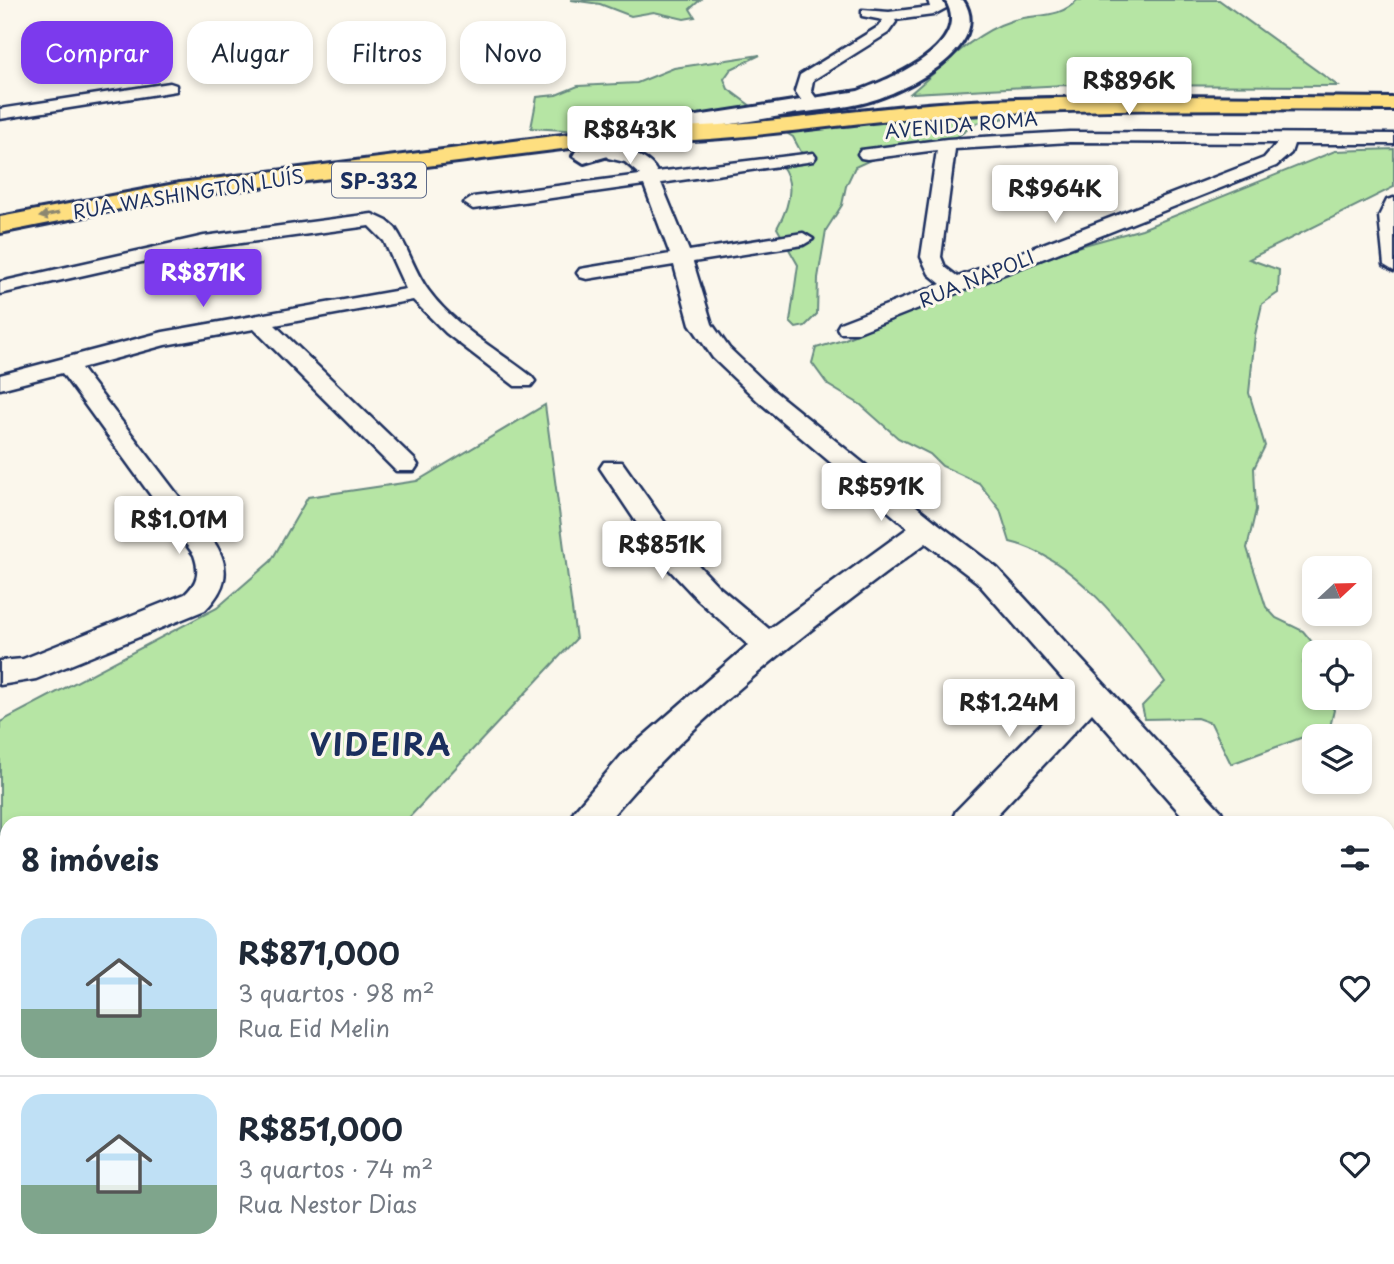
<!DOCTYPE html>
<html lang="pt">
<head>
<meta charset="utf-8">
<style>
  body { margin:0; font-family:"Playpen Sans",sans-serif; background:#f2f2f3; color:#1f2937; height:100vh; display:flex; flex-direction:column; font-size:26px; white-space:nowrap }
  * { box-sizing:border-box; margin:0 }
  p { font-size:23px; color:#747a83 }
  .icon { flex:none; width:38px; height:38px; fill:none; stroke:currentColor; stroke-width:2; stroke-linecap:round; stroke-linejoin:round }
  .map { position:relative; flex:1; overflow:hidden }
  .details { position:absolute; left:0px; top:816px; width:1395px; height:450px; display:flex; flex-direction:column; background:#fff; border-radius:21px 21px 0 0; box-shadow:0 4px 10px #0003 }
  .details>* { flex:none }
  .banner { position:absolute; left:21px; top:21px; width:700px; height:63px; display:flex; gap:14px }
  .needle { width:46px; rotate:68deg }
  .tools { position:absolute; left:1302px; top:556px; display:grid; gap:14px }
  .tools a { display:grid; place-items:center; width:70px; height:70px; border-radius:14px; background:#fff; box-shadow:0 4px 10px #0003; font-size:35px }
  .price { position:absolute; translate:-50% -60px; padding:0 16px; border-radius:7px; background:#fff; color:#222; font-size:23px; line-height:46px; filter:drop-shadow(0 2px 4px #0008) }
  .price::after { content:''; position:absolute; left:50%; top:42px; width:21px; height:16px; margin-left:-10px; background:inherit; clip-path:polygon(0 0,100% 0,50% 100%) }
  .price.on { background:#7c3aed; color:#fff }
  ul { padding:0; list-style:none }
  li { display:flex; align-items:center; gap:21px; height:175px; padding:0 21px }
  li+li { border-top:2px solid #e0e1e3 }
  li span { display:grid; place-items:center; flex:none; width:196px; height:140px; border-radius:21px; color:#555 }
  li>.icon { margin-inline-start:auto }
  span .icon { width:84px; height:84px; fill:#fffc; stroke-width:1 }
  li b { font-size:30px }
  h2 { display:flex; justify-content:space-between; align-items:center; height:84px; padding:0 21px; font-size:30px }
  .chip { padding:0 24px; border-radius:21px; background:#fff; box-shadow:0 4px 10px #0003; font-size:24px; line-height:63px }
  .chip.on { background:#7c3aed; color:#fff }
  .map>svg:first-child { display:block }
  .green { fill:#b6e5a4; stroke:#688a81; stroke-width:2 }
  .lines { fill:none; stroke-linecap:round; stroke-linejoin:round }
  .street-casing { stroke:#1b2f5e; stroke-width:5 }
  .secondary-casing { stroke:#1b2f5e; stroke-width:6 }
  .primary-casing { stroke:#1b2f5e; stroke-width:6 }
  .street { fill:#fbf7ec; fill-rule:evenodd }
  .secondary { fill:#fbf7ec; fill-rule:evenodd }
  .primary { fill:#fedf80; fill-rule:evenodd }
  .oneway { fill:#8c876f }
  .labels { text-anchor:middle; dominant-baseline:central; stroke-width:6; stroke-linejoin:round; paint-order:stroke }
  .far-street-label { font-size:19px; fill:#1b2f5e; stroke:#fbf7ec }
  .shield { fill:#fbf7ec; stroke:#5e6b89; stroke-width:2 }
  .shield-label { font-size:21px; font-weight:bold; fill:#1b2f5e }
  .district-label { font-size:30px; font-weight:bold; letter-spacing:2px; fill:#1b2f5e; stroke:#fbf7ec }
</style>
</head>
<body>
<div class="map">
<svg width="1394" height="1264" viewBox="0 0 1394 1264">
  <rect width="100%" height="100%" fill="#fbf7ec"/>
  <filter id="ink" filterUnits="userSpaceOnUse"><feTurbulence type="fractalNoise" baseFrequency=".0143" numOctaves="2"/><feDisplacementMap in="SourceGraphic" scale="14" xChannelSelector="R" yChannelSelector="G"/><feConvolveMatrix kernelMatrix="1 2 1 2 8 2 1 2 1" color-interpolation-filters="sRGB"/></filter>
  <g filter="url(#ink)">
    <!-- green -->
    <g class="green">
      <polygon points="571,0 700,0 690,9 695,17 684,19 654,12 631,16 600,4"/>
      <path d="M1077,0H1219L1338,86L1065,85L911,93C941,68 973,33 1011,21C1034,13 1059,20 1077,0Z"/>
      <path d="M760,55L731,69L724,79L728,89L755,109L800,115L989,113L1012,117L977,123L955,138L890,151L855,167L846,186L842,205L826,230L818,278L817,314L805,326L796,328L790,322L798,265L777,228C788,209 797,185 781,165L800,158L801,152L793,137L783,131L714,116L600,132L531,128L537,97L556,95L578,86L637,83L674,68Z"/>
      <path d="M1394,149V187L1249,259L1279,270L1278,293L1262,304L1255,335L1249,393L1265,446L1254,468L1256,510L1247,548L1266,607L1276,618L1303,631L1312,642L1303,663L1314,681V698H1326L1334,710L1330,727L1231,764L1211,723L1197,718L1145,719L1142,706L1165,682C1129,631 1073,556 1010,542L1000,510L979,483L942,466L930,454L898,438L861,405L828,385L812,363L816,348L843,340L935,299L1077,247L1142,229L1335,151Z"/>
      <polygon points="545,405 576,639 405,822 7,822 7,1250 0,1257 0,722 217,608 271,561 308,497 417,481"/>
      <polygon points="693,1258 906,1258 912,1264 698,1264"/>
    </g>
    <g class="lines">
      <defs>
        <g id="street">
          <polygon points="928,0 942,0 946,8 933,15 895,20 896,22 888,33 813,80 811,91 821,105 819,108 807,108 795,91 800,75 878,27 883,20 862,16 862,10 889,12 930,7"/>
          <polygon points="170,83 176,85 176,91 0,119 0,109"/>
          <path d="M1070,132L1394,134V144H1294L1291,153L1276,166L856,333H840L837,328L840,323L941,284L929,274L921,257L937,150L867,159L861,158L858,154L861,150L947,139ZM1070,142L1277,143L1264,158L958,277L945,267L941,257L955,149Z"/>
          <path d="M614,149C631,153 649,156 657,172L813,153L816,157L813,161L807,162L661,183L689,251L803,233L813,239L803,245L693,262L712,324L729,348L774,391L936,522L997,568L1221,811L1226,822H1188L1092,713L990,822H951L956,811L1073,691L977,582L926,543C812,628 697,712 607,822H569L574,811L622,755L748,645L698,600L665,565L600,468L604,462H622L685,551L718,586L769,629L908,528L758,401L713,358L690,324L674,265L587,279L580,277L577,273L580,269L670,254L644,185L473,209L464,203L473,197L640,175L625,162L608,158L605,154L608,150Z"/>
          <polygon points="1394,198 1394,271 1384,265 1379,216 1387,200"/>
          <path d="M372,214L387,221L395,228C408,247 414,271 428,290C454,326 496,349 531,376L535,381L531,386H515L446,333L413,300L275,325L414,459L418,465L414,471H396L254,329L165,345L81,368L216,545C231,570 226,589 205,610L36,679L0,685V661L23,659L185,594C198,582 200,572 194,555L62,373L0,389V375L163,332L406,289L384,241L369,226L204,248L0,294V282L204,236Z"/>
          <polygon points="1388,990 1394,993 1394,1036 1388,1033"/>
          <polygon points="243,1258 290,1258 287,1264 240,1264"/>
          <polygon points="570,1258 618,1258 621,1264 573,1264"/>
          <polygon points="987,1258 1080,1258 1077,1264 990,1264"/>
        </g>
        <path id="secondary" d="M945,0H963C995,47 904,92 867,102C845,108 821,110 798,113C752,121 706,128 660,135L639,147L584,163L573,156L576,151L618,139L615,134L618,129L626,127L858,91C891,79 974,45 945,0Z"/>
        <path id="primary" d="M1171,96L1394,98V110C1238,109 1083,107 927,117C826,124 727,144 626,141L180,197L0,233V217L180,183L626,127C720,130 813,115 906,106C994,97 1083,98 1171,96Z"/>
      </defs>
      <!-- street casing -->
      <use href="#street" class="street-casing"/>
      <!-- secondary casing -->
      <use href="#secondary" class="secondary-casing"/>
      <!-- primary casing -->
      <use href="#primary" class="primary-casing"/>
      <!-- street -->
      <use href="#street" class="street"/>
      <!-- secondary -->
      <use href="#secondary" class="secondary"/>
      <!-- primary -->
      <use href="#primary" class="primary"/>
    </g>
    <!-- one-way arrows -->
    <defs><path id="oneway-solid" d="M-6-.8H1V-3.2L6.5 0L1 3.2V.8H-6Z" transform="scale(1.75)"/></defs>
    <use class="oneway" href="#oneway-solid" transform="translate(49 215) rotate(168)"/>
  </g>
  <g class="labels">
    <!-- far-street labels -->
    <g class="far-street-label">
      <text transform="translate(961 124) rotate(-5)">AVENIDA ROMA</text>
      <text transform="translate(188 193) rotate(-9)">RUA WASHINGTON LUÍS</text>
      <text transform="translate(976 278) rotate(-22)">RUA NAPOLI</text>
    </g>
    <!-- shield labels -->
    <rect class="shield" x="332" y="162.5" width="94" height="35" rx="5"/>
    <g class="shield-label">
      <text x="379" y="180">SP-332</text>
    </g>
    <!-- district labels -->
    <g class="district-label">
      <text x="381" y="743">VIDEIRA</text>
    </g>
  </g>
</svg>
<div class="tools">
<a><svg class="needle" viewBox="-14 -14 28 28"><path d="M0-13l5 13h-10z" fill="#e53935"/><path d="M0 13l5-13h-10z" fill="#747a83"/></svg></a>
<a><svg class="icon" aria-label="locate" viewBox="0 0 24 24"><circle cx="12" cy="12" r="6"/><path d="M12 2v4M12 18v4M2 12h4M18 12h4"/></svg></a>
<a><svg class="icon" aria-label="layers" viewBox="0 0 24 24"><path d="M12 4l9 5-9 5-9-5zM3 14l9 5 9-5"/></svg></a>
</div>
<b class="price" style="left:1129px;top:117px">R$896K</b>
<b class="price" style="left:630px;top:166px">R$843K</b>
<b class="price" style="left:1055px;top:225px">R$964K</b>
<b class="price on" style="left:203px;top:309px">R$871K</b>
<b class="price" style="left:881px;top:523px">R$591K</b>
<b class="price" style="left:179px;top:556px">R$1.01M</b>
<b class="price" style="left:662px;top:581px">R$851K</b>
<b class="price" style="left:1009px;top:739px">R$1.24M</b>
<div class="banner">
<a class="chip on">Comprar</a>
<a class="chip">Alugar</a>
<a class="chip">Filtros</a>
<a class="chip">Novo</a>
</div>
<section class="details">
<h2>8 imóveis<svg class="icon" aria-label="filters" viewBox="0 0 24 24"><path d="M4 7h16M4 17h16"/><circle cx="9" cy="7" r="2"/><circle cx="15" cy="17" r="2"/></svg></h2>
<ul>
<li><span style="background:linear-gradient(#bfe0f5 65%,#7fa58c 0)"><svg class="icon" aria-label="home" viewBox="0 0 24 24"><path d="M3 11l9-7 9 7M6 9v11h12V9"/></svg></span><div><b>R$871,000</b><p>3 quartos · 98 m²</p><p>Rua Eid Melin</p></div><svg class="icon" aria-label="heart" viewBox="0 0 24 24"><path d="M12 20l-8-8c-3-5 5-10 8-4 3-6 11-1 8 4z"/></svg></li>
<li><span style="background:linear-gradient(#bfe0f5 65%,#7fa58c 0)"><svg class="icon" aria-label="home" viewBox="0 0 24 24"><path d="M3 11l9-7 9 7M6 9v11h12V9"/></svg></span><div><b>R$851,000</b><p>3 quartos · 74 m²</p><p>Rua Nestor Dias</p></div><svg class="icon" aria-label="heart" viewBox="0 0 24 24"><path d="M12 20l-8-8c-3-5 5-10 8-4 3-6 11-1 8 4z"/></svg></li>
</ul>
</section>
</div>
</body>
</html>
